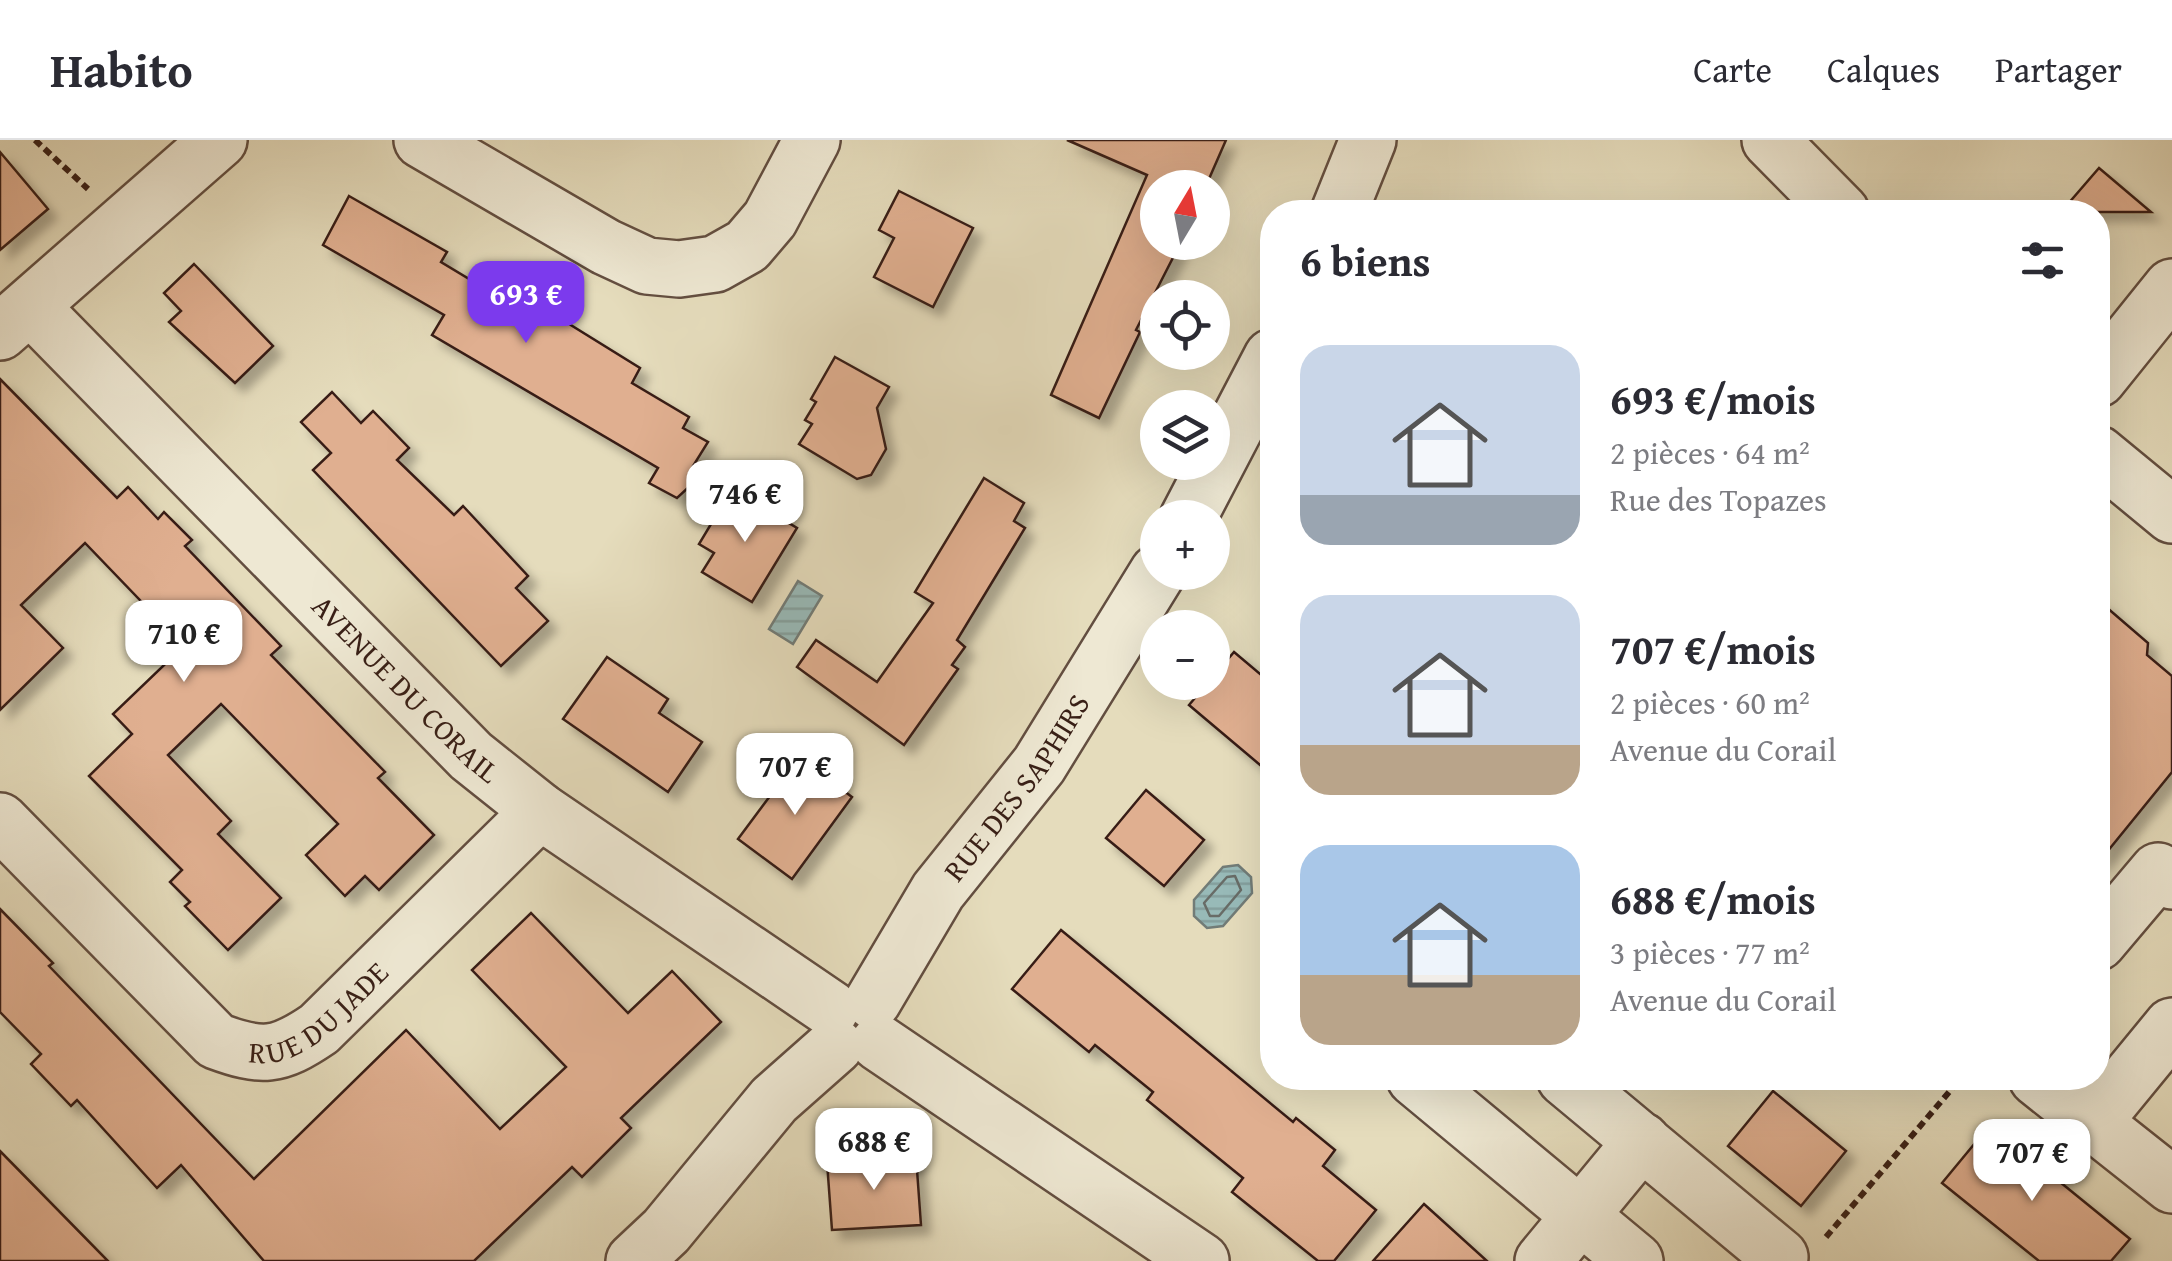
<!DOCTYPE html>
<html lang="fr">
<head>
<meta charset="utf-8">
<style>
  body { margin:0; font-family:"Gentium Book Plus",serif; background:#f2f2f3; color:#2b2b33; height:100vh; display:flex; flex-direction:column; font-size:38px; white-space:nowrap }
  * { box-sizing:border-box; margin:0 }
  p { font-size:32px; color:#7c7c81 }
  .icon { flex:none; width:55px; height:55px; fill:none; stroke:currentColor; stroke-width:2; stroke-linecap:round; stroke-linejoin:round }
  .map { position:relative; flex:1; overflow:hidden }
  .side { position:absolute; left:1260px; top:60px; width:850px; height:890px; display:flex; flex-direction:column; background:#fff; border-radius:40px; box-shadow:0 10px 40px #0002 }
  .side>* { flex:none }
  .needle { width:65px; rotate:10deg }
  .tools { position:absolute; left:1140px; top:30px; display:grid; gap:20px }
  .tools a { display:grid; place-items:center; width:90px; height:90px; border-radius:50%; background:#fff; box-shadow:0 10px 40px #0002; font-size:50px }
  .price { position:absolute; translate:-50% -85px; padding:0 22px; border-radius:20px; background:#fff; color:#222; font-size:32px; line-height:65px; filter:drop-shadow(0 2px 5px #0008) }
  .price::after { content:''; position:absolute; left:50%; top:60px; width:30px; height:22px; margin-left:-15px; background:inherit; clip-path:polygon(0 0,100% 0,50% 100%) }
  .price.active { background:#7c3aed; color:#fff }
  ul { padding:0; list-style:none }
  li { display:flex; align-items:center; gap:30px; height:250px; padding:0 40px }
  li span { display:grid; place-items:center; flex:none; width:280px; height:200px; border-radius:30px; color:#555 }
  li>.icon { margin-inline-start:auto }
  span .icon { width:120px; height:120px; fill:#fffc; stroke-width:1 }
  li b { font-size:42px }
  h2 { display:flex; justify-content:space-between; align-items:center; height:120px; padding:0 40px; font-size:42px }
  header { display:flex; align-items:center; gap:60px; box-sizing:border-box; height:140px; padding:0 50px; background:#fff; border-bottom:2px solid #e1e1e2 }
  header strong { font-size:48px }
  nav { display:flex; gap:55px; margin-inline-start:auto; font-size:35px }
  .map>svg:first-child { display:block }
  .water { fill:url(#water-rules); stroke:#727c77; stroke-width:2.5 }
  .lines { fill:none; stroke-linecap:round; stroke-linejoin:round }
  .shore { stroke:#686c67; stroke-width:2.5 }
  .building { fill:#e0af90; stroke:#381f16; stroke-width:2.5; filter:url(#shadow) }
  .minor-casing { stroke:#634e40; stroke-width:60 }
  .path { stroke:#381f16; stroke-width:6; stroke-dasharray:8 5; stroke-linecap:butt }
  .minor { stroke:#eee8d3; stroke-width:55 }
  .labels { text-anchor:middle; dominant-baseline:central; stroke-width:10; stroke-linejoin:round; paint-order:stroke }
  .street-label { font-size:30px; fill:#381f16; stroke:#eee8d3 }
</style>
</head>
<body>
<header>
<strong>Habito</strong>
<nav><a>Carte</a><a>Calques</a><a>Partager</a></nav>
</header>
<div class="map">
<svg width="2172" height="1121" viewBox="0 0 2172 1121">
  <defs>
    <pattern id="water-rules" width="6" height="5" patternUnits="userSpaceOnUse" patternTransform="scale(2.5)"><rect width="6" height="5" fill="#98bab8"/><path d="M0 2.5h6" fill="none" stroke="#849f9d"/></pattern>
    <filter id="shadow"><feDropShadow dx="9" dy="9" stdDeviation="5" flood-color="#0004"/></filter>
  </defs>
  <rect width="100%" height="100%" fill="#e5dcbc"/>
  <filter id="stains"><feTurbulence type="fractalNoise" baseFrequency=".002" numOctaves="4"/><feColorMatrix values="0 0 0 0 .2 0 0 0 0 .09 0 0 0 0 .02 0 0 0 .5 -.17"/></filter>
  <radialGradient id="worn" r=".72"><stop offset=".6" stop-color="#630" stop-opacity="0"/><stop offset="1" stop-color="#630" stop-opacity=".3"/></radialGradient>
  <!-- water -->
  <g class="water">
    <polygon points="798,441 822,456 793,504 769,489"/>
    <polygon points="1238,725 1251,737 1252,753 1223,786 1207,788 1194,776 1194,760 1223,727"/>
  </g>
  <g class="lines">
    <!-- shore -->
    <polygon class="shore" points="1235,736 1241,750 1219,776 1210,776 1204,763 1227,737"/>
  </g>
  <!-- building -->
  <g class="building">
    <polygon points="1067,0 1226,0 1205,48 1158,48 1158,102 1181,102 1136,190 1140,192 1099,278 1051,255 1147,35"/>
    <polygon points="0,12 48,69 0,110"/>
    <polygon points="2099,28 2151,72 2061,72"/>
    <polygon points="899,51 973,88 933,167 874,137 894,98 879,90"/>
    <polygon points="349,56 447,112 441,122 504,160 511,148 640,228 632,243 689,277 683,288 708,302 693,326 704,333 677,358 649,343 658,328 432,195 444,175 323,105"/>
    <polygon points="194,124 273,206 235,243 169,182 181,171 164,153"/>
    <polygon points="835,217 889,247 877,268 886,309 871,335 857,339 799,304 812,284 805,280 816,262 811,259"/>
    <polygon points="0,239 117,358 128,347 158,379 164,372 192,400 185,406 281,506 271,515 385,632 378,638 434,695 379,750 365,736 345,756 306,715 338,684 221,564 168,615 231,681 218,694 281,758 228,810 185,766 190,762 170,742 182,730 89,636 132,594 113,574 184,506 85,403 21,465 63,508 0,570"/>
    <polygon points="332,252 361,283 373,271 409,308 397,320 454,375 463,366 528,436 516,448 548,481 501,526 313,330 331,313 301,282"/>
    <polygon points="984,338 1024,363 1014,381 1025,388 957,500 965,507 952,525 958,529 904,605 797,527 816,500 877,542 933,463 915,452"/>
    <polygon points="732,349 797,388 752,462 702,432 714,413 699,404"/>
    <polygon points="2098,460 2148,503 2147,515 2172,536 2172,632 2098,723"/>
    <polygon points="1234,512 1272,544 1272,635 1189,565"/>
    <polygon points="607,517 668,559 659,573 702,602 668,652 563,579"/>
    <polygon points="799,617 852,657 792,739 738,699"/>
    <polygon points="1146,650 1204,700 1164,746 1106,698"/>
    <polygon points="0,769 53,823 49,826 254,1039 406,890 500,989 566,927 472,830 531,773 628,873 672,831 721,882 621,978 631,988 582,1037 572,1027 474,1121 264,1121 181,1025 157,1048 77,960 71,966 31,924 41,914 0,872"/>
    <polygon points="1061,790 1293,982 1296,978 1335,1010 1323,1026 1376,1070 1334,1121 1318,1121 1232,1052 1243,1038 1147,960 1153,952 1095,905 1089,912 1012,849"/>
    <polygon points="1773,951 1846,1011 1801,1066 1728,1006"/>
    <polygon points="1990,985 2130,1099 2111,1121 2039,1121 1942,1043"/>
    <polygon points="0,1011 108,1121 0,1121"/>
    <polygon points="916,1016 921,1085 832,1090 827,1022"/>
    <polygon points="1424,1064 1487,1121 1373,1121"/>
  </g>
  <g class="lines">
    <defs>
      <g id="minor">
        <polyline points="422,0 606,107 647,126 679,129 715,124 747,106 770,79 812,0"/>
        <polyline points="1770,0 1841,72"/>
        <polyline points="1339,72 1368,0"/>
        <path id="s1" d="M31,167L471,616L540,671L831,869"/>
        <polyline points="0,192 219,0"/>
        <polyline points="2098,239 2172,147"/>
        <polyline points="2098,314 2172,375"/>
        <polyline points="1188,378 1272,217"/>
        <path id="s2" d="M0,681L216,901C262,918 278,917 319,889L540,671"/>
        <polyline points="2098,802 2158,731 2172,741"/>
        <path id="s3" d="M873,861L938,751L1039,625L1158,432"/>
        <polyline points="879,903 1201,1121"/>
        <polyline points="1415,938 1635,1121"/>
        <polyline points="1565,938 1780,1117 1777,1121"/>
        <polyline points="2037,938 2172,1045"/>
        <polyline points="2094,981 2172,886"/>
        <polyline points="634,1121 666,1091 774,960 835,906"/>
        <polyline points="1543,1121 1642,1001"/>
      </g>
    </defs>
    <!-- minor casing -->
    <use href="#minor" class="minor-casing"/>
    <!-- path -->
    <g class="path">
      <polyline points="35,0 88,49"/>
      <polyline points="1826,1097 1961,938"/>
    </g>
    <!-- minor -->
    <use href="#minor" class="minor"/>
  </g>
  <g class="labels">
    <!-- street labels -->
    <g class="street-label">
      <text stroke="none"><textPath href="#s1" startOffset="535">AVENUE DU CORAIL</textPath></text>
      <text stroke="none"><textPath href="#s3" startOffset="258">RUE DES SAPHIRS</textPath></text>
      <text stroke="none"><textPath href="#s2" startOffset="425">RUE DU JADE</textPath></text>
    </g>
  </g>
  <rect width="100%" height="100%" filter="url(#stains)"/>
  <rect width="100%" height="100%" fill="url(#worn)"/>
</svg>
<div class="tools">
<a><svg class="needle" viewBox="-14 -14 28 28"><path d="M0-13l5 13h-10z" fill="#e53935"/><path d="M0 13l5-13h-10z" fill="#7c7c81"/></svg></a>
<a><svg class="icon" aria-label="locate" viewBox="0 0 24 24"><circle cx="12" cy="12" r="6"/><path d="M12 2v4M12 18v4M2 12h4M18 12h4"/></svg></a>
<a><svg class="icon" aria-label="layers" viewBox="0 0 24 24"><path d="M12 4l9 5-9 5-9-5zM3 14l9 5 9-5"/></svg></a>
<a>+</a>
<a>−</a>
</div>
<b class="price active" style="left:526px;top:206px">693 €</b>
<b class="price" style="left:745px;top:405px">746 €</b>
<b class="price" style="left:184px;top:545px">710 €</b>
<b class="price" style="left:795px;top:678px">707 €</b>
<b class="price" style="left:874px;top:1053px">688 €</b>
<b class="price" style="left:2032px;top:1064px">707 €</b>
<section class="side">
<h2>6 biens<svg class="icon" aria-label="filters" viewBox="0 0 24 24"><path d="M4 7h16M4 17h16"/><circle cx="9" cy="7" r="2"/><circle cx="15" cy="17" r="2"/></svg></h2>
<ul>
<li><span style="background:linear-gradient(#c9d6e8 75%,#9aa5b1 0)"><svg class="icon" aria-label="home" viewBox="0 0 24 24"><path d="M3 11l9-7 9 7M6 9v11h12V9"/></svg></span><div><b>693 €/mois</b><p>2 pièces · 64 m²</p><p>Rue des Topazes</p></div></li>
<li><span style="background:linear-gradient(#c9d6e8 75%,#b9a48a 0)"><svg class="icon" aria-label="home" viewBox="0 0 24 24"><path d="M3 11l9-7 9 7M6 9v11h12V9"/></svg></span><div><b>707 €/mois</b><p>2 pièces · 60 m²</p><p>Avenue du Corail</p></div></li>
<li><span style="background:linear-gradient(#a9c7e8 65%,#b9a48a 0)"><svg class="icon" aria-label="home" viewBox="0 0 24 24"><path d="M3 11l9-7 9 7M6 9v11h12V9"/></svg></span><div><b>688 €/mois</b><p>3 pièces · 77 m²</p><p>Avenue du Corail</p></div></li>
</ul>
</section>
</div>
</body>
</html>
